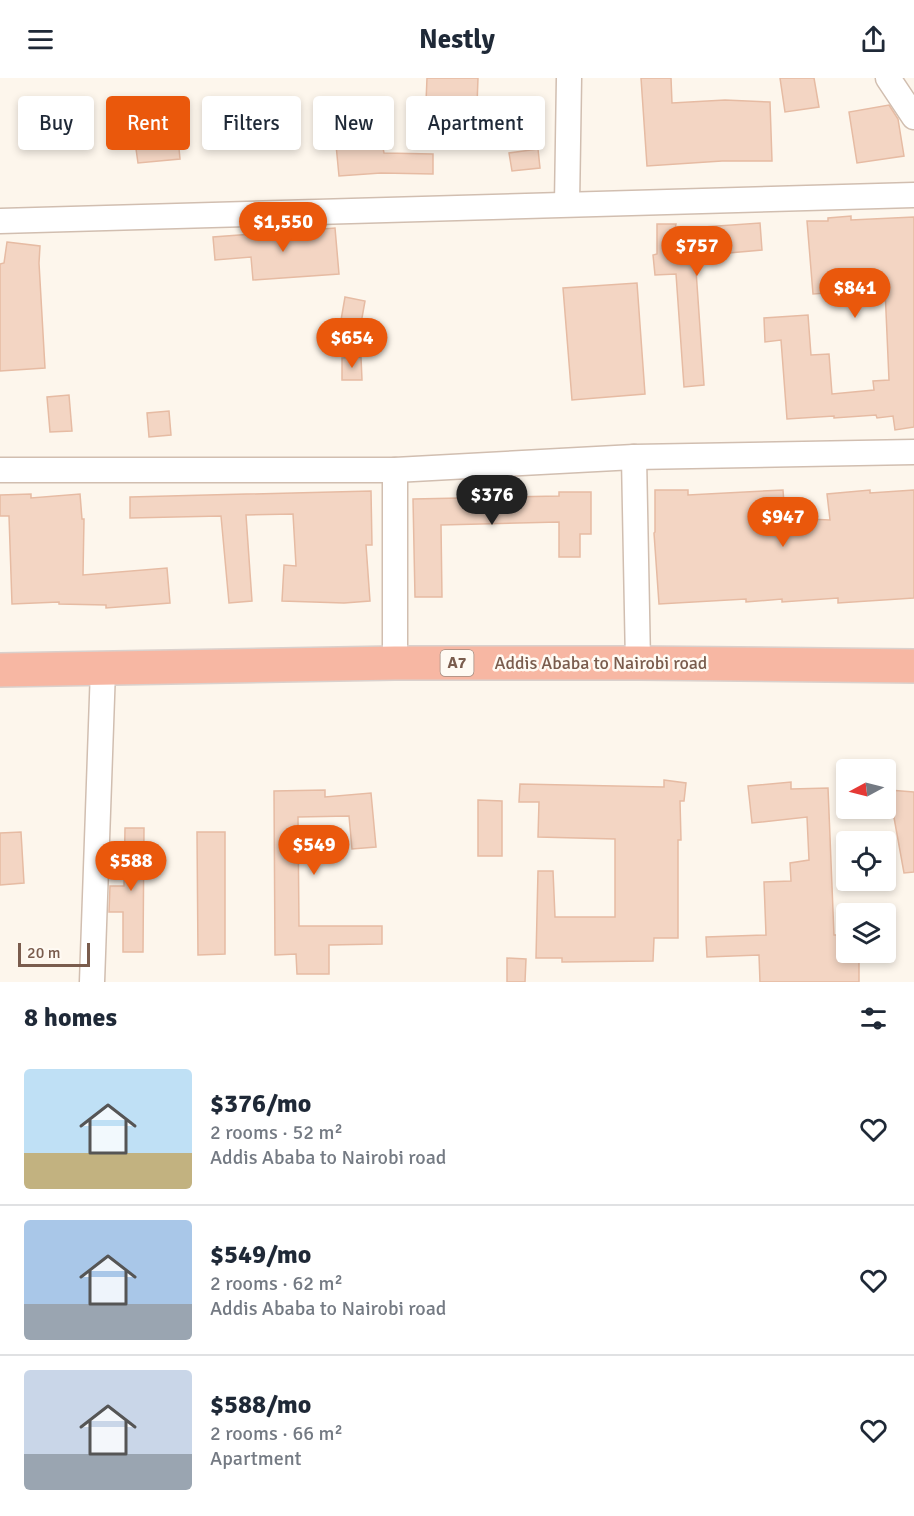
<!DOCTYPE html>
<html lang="en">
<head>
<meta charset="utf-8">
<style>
  body { margin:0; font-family:Signika,sans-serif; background:#f2f2f3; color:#1f2937; height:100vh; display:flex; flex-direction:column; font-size:22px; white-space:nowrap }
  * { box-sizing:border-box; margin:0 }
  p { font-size:20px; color:#747a83 }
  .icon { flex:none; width:33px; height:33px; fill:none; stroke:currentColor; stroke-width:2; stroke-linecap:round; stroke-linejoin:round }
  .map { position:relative; height:904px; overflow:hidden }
  .drawer { display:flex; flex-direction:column; background:#fff; flex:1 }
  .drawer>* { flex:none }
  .top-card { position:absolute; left:18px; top:18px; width:600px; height:54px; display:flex; gap:12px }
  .needle { width:39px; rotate:263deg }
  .buttons { position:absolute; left:836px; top:681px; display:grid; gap:12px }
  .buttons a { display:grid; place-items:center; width:60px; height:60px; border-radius:6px; background:#fff; box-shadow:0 3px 9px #0003; font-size:30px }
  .scale { position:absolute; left:18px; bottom:15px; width:72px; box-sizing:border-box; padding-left:6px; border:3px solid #7a5c4d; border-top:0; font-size:16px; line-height:21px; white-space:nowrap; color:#7a5c4d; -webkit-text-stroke:4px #fffaf3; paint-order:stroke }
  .price { position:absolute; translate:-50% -51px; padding:0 14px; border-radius:21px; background:#ea580c; color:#fff; font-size:20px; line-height:39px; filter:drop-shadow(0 2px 3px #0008) }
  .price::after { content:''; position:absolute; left:50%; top:36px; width:18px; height:14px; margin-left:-9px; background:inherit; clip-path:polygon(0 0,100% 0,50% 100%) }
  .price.current { background:#222; color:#fff }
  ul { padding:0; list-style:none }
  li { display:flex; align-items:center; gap:18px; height:150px; padding:0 24px }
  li+li { border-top:2px solid #e0e1e3 }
  li span { display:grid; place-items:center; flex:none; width:168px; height:120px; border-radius:6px; color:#555 }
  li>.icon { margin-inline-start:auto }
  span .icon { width:72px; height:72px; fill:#fffc; stroke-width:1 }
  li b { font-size:26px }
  h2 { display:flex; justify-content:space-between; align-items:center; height:72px; padding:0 24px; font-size:26px }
  .pill { padding:0 21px; border-radius:6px; background:#fff; box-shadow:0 3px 9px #0003; font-size:21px; line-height:54px }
  .pill.current { background:#ea580c; color:#fff }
  header { display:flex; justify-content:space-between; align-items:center; height:78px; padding:0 24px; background:#fff; font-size:27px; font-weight:700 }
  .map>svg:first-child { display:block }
  .building { fill:#f3d5c3; stroke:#e6bba3; stroke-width:1.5 }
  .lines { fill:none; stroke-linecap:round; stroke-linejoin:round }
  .minor-casing { stroke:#d1beb0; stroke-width:27 }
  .highway-casing { stroke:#dad1cd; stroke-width:36 }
  .minor { stroke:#fff; stroke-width:24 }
  .highway { stroke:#f7b7a3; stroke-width:33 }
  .labels { text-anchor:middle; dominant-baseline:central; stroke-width:5; stroke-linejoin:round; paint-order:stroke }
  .shield { fill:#fffaf3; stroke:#a28b7f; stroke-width:1.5 }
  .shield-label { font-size:16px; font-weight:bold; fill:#7a5c4d }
  .street-label { font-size:18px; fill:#7a5c4d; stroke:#fffaf3 }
</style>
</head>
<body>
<header><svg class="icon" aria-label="menu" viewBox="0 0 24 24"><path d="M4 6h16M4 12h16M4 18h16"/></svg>Nestly<svg class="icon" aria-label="share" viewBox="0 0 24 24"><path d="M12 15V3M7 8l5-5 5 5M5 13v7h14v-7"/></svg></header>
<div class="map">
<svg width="914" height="904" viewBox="0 0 914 904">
  <rect width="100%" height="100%" fill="#fdf6ec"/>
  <!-- building -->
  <g class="building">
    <polygon points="427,0 478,0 477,27 426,24"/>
    <polygon points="641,0 671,0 672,25 725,22 770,24 772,83 722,83 647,88"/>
    <polygon points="780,0 814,0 819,29 785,34"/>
    <polygon points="373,21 378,71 383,70 384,75 433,76 433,96 381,95 339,98 332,25"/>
    <polygon points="889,27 898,41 904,78 857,85 849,34"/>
    <polygon points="178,60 180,81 138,85 135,64"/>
    <polygon points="538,71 540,90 512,93 509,75"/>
    <polygon points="851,138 851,142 914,139 914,349 895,352 893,338 877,340 876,337 834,340 834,338 787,341 781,262 765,264 764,240 808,237 811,277 829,276 832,316 874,312 873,303 889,302 885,211 813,216 807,143 828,143 828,140"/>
    <polygon points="760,145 762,172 695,178 704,307 684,309 676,196 655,197 653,177 657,176 657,146 676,146 675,151"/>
    <polygon points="335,150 339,196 253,202 251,179 215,182 213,159"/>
    <polygon points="7,164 40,168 39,185 45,290 0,293 0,186 4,185"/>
    <polygon points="637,205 645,316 572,322 563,210"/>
    <polygon points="345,219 365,223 357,268 337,265"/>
    <polygon points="361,279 362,302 342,302 342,280"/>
    <polygon points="69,317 72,353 50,354 47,319"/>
    <polygon points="169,333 171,357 149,359 147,335"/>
    <polygon points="655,412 688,412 688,417 783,412 785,440 830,442 827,416 870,412 870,415 914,412 914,520 838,525 838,520 782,524 782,521 746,524 746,521 659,526 654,455 655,454"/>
    <polygon points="371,413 372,467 366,467 370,523 344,525 282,523 284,487 296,488 293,436 246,437 252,523 229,525 221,438 130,440 130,419"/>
    <polygon points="559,414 591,414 591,456 580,456 580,479 559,479 559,444 441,447 442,519 415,519 413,421 559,418"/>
    <polygon points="31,416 31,420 80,416 82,441 84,441 83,497 167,490 170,525 106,530 106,527 59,526 59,524 12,526 9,438 0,438 0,417"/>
    <polygon points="664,702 686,705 684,723 680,723 681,762 678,762 678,860 654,860 653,883 562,884 562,880 536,880 538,793 553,793 555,839 615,839 615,761 538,759 539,724 519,724 520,706 664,709"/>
    <polygon points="791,704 791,711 828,710 834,857 846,857 846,881 859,881 859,904 760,904 759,877 707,879 706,859 766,857 764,804 791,803 790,785 809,782 807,739 752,745 748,708"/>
    <polygon points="325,712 325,719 371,715 376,769 352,771 349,738 298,739 299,848 382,848 382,866 329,867 329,896 297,896 296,876 275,877 274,713"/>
    <polygon points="889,712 914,714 914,794 904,795"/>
    <polygon points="478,722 502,723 502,778 478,778"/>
    <polygon points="125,750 144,750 143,874 123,874 123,834 109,834 110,808 124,808"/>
    <polygon points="21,754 24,805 0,807 0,755"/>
    <polygon points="197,754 225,754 225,876 198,877"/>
    <polygon points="507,880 526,881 525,904 507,904"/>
  </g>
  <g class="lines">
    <defs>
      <g id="minor">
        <polyline points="888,0 914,39"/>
        <polyline points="567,126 569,0"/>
        <polyline points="0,143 914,117"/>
        <polyline points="634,379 638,585"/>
        <polyline points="0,392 395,392 634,379 914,374"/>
        <polyline points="395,392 395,585"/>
        <polyline points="92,904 103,591"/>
      </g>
      <polyline id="highway" points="0,592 395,585 638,585 914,588"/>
    </defs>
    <!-- minor casing -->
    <use href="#minor" class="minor-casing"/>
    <!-- highway casing -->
    <use href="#highway" class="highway-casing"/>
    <!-- minor -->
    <use href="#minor" class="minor"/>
    <!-- highway -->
    <use href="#highway" class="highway"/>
  </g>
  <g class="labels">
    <!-- shield labels -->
    <rect class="shield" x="440.5" y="572" width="33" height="26" rx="4.5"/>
    <g class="shield-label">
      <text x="457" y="585">A7</text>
    </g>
    <!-- street labels -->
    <g class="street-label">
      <text x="601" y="585">Addis Ababa to Nairobi road</text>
    </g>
  </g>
</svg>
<div class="buttons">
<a><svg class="needle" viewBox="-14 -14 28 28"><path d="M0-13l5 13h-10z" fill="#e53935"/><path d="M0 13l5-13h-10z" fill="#747a83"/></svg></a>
<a><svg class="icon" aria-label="locate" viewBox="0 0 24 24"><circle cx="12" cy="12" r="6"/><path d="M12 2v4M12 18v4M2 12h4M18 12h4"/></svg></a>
<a><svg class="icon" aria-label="layers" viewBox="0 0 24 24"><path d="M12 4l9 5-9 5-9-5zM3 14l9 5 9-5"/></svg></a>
</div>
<div class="scale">20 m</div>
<b class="price" style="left:283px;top:175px">$1,550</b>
<b class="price" style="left:697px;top:199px">$757</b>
<b class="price" style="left:855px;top:241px">$841</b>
<b class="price" style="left:352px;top:291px">$654</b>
<b class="price current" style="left:492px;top:448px">$376</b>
<b class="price" style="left:783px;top:470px">$947</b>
<b class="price" style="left:314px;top:798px">$549</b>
<b class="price" style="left:131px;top:814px">$588</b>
<div class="top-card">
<a class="pill">Buy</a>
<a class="pill current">Rent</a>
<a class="pill">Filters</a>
<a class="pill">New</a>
<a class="pill">Apartment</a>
</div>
</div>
<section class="drawer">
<h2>8 homes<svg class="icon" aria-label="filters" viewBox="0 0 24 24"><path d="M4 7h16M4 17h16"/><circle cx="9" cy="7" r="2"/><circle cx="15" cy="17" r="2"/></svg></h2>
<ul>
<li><span style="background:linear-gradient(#bfe0f5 70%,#c2b280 0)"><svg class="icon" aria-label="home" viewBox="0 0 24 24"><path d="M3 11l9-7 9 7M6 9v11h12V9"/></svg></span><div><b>$376/mo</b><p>2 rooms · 52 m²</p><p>Addis Ababa to Nairobi road</p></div><svg class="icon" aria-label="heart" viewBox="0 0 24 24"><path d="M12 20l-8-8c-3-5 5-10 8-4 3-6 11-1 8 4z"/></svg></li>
<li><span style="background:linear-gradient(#a9c7e8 70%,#9aa5b1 0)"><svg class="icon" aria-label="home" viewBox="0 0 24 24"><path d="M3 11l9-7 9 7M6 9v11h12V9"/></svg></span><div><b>$549/mo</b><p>2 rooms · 62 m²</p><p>Addis Ababa to Nairobi road</p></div><svg class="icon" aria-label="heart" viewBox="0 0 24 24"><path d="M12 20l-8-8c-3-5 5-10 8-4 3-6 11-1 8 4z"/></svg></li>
<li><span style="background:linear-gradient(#c9d6e8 70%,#9aa5b1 0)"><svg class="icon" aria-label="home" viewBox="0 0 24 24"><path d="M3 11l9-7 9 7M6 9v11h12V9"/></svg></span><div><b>$588/mo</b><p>2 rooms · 66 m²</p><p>Apartment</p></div><svg class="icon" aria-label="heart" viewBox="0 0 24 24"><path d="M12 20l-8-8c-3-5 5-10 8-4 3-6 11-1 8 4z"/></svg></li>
</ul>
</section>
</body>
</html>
